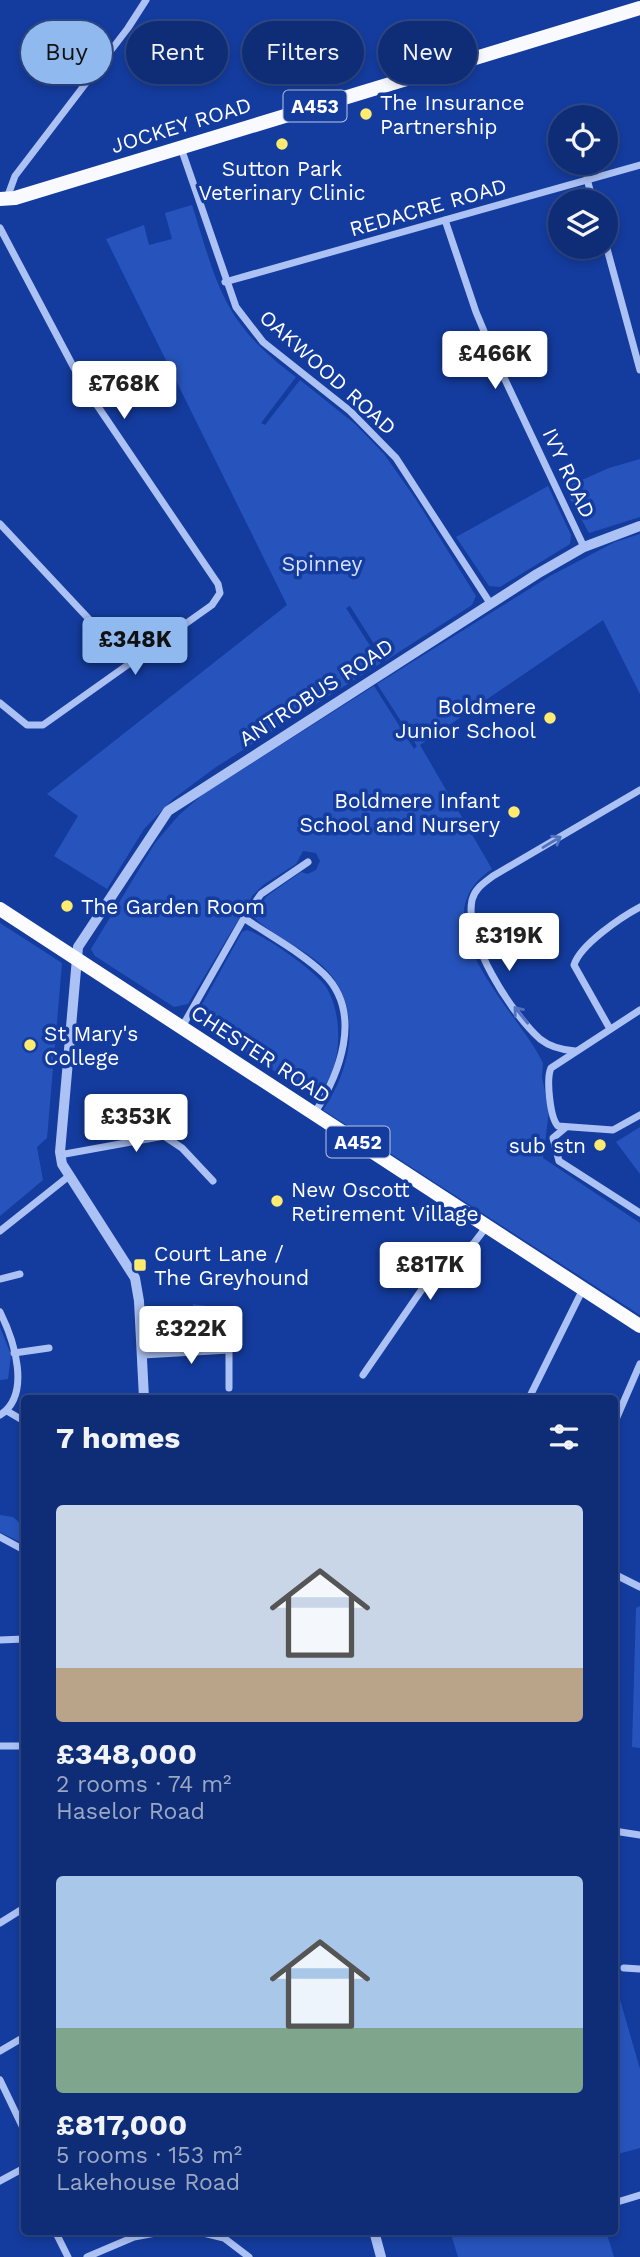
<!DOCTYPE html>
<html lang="en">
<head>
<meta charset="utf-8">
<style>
  body { margin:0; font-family:"Work Sans",sans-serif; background:#1d397e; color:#f1f3f6; height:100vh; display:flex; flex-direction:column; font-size:26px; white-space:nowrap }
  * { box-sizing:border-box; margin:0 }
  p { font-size:23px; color:#9ba8c5 }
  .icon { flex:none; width:38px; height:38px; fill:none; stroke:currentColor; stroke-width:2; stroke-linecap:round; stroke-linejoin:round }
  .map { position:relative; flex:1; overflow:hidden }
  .side { position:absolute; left:21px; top:1395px; width:597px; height:840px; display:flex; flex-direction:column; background:#0f2d76; border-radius:7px; box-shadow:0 4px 10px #0003,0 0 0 2px #2f4988 }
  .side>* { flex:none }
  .top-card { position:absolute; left:21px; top:21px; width:598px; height:63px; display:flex; gap:14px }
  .buttons { position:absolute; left:548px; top:105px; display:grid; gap:14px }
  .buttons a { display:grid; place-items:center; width:70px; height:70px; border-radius:50%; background:#0f2d76; box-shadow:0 4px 10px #0003,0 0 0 2px #2f4988; font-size:35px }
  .price { position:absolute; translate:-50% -60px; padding:0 16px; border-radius:7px; background:#fff; color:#222; font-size:23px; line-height:46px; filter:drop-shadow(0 2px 4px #0008) }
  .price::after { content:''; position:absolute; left:50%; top:42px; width:21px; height:16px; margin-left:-10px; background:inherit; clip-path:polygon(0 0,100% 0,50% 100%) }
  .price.selected { background:#90b9f0; color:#111 }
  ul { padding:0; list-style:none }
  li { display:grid; align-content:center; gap:14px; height:371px; padding:0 35px }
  li span { display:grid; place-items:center; height:217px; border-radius:7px; color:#555 }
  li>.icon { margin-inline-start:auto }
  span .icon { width:126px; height:126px; fill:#fffc; stroke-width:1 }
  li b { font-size:30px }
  h2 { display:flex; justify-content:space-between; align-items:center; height:84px; padding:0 35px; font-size:30px }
  .tag { padding:0 24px; border-radius:32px; background:#0f2d76; box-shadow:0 4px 10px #0003,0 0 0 2px #2f4988; font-size:24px; line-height:63px }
  .tag.selected { background:#90b9f0; color:#111 }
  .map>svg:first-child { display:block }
  .green { fill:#2754bc }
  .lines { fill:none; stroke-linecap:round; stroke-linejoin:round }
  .minor { stroke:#acc2f4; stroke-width:7 }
  .tertiary { stroke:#acc2f4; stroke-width:10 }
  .primary { stroke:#f9faff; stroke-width:14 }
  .trunk { stroke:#fcfcff; stroke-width:14 }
  .oneway { stroke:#5172c0 }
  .poi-dot { fill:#ffeb6f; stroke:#143c9e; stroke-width:2.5 }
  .labels { text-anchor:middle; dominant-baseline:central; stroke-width:7; stroke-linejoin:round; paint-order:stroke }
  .shield { fill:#143c9e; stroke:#b8c4e2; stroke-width:2 }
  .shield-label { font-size:19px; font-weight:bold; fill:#fff }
  .poi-label { font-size:21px; fill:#fff; stroke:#143c9e; text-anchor:start }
  .street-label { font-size:21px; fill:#fff; stroke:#143c9e }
  .park-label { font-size:21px; fill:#d4e1fd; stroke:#143c9e }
</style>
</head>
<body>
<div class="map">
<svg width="640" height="2257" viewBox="0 0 640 2257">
  <rect width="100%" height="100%" fill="#143c9e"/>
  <!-- green -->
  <g class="green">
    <path d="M192,205C218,287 223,323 296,377L261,423L265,425L300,380L355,424L384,454L415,498L476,596L472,605L385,661L350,606L346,608L381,663L216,767L173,799L144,829L107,889L54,856L78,816L47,794L287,605L106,239L144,225L149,245L172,239L165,213Z"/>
    <polygon points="640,459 640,517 589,533 564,488 609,468"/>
    <polygon points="548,486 571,535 570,544 500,587 489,586 456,537"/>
    <path d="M640,534V694L603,620L420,745L492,869C415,920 517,1009 543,1063L542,1077L549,1111L543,1158L640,1223V1315L323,1110C355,1064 365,996 314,959C295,944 268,933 252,915L267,896L301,872L308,874L316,870L320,861L316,853L303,851L296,864L263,885L253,895L188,1004L174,1007L95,956L91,949L155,843L179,815L202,795L374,686L414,749L417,746L377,684L550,576L615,542Z"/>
    <polygon points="0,923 62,963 47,1138 37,1147 43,1180 0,1216"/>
    <path d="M247,930C266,936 315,971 326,987C343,1014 343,1066 321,1090L311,1093L304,1090L209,1029L199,1010L242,932Z"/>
    <polygon points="640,1127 640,1174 616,1142"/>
    <polygon points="193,1304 230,1310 235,1342 196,1342"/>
    <polygon points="0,1327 11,1355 8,1379 0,1380"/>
    <polygon points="0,1515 13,1517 21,1524 24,1544 0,1532"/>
    <polygon points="640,1606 640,1748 632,1747 636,1608"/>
    <polygon points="614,1979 640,2069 640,2148 614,2155"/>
    <polygon points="450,2231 606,2231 614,2257 458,2257"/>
  </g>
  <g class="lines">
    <!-- minor -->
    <g class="minor">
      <polyline points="181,148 236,307 263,342 350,411 396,458 490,603"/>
      <polyline points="587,179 593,201"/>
      <polyline points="7,198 15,176 128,28 146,0"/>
      <polyline points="445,220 476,312 499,367 584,547"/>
      <polyline points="0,228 82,383 218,584 220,593 212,605 43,725 27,725 0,703"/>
      <polyline points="606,245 640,370"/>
      <polyline points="225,282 640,165"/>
      <polyline points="0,524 130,663"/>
      <polyline points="244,918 261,894 308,862"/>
      <path d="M640,1010L551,1068C546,1079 550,1118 558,1126L613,1130L640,1115"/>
      <path d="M182,1027L244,918C270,936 301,952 324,974C364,1014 339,1075 314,1114"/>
      <path d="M610,1029L574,965C580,945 621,917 640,907"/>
      <path d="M575,1051C563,1050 550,1047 540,1039C511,1013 464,940 472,900C475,888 484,883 493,876L640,790"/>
      <polyline points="565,1128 553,1138 559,1161 640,1213"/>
      <polyline points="60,1152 65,1154 164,1136 182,1148 213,1181"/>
      <polyline points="0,1231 69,1176"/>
      <polyline points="0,1279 20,1274"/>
      <path d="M0,1312C14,1340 32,1395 0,1415"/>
      <polyline points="14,1353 49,1348"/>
      <polyline points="143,1355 229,1350 229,1388"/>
      <polyline points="363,1375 427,1282 474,1243 487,1226"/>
      <polyline points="529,1398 583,1289"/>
      <polyline points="7,1411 24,1421"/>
      <polyline points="614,1424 640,1364"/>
      <polyline points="0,1537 24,1550"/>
      <polyline points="614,1574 640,1587"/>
      <polyline points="0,1640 24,1639"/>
      <polyline points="0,1746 24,1746"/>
      <polyline points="614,1831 640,1835"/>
      <polyline points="0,1923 24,1908"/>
      <polyline points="624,1968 640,1969"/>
      <polyline points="0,2051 24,2037"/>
      <polyline points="0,2080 24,2130"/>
      <polyline points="0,2181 24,2168"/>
      <polyline points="614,2203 640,2195"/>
      <polyline points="55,2231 68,2257"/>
      <polyline points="195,2231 224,2238 249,2257"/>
      <polyline points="87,2257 134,2237 166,2231"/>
    </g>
    <!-- tertiary -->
    <g class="tertiary">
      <polyline points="144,1398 139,1301 135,1278 62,1164 60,1152 78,947 168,811 537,574 584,547 640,526"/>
      <polyline points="374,2231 381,2257"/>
    </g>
    <!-- primary -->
    <polyline class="primary" points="0,199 15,198 640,8"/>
    <!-- trunk -->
    <polyline class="trunk" points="0,909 640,1326"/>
  </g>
  <!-- one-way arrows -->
  <defs><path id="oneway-shaft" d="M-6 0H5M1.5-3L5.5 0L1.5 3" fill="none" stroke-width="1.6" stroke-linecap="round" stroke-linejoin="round" transform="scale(1.75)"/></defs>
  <g class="oneway">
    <use href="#oneway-shaft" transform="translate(552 842) rotate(-31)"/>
    <use href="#oneway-shaft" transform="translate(521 1015) rotate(-129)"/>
  </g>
  <!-- markers -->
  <g class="poi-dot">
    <circle cx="366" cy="114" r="7"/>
    <circle cx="282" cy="144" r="7"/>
    <circle cx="550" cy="718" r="7"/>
    <circle cx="514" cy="812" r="7"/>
    <circle cx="67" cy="906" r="7"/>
    <circle cx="30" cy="1045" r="7"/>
    <circle cx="600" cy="1145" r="7"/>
    <circle cx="277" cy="1201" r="7"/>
    <rect x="133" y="1258" width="14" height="14" rx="3.5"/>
  </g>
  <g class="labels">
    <!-- shield labels -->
    <g class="shield">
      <rect x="283.5" y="90.5" width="63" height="31" rx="5"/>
      <rect x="326.5" y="1126.5" width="63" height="31" rx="5"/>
    </g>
    <g class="shield-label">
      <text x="315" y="106">A453</text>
      <text x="358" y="1142">A452</text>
    </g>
    <!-- poi labels -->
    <g class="poi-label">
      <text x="380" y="102">The Insurance<tspan x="380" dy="24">Partnership</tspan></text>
      <text x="282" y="168" text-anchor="middle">Sutton Park<tspan x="282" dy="24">Veterinary Clinic</tspan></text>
      <text x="536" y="706" text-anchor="end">Boldmere<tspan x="536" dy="24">Junior School</tspan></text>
      <text x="500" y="800" text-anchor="end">Boldmere Infant<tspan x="500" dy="24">School and Nursery</tspan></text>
      <text x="81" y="906">The Garden Room</text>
      <text x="44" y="1033">St Mary's<tspan x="44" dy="24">College</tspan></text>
      <text x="586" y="1145" text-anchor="end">sub stn</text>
      <text x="291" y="1189">New Oscott<tspan x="291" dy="24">Retirement Village</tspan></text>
      <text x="154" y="1253">Court Lane /<tspan x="154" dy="24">The Greyhound</tspan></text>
    </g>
    <!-- street labels -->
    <g class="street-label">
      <text transform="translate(181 125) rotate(-17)">JOCKEY ROAD</text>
      <text transform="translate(428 207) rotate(-16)">REDACRE ROAD</text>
      <text transform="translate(328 372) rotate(42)">OAKWOOD ROAD</text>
      <text transform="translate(569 473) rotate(65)">IVY ROAD</text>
      <text transform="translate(316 692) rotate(-33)">ANTROBUS ROAD</text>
      <text transform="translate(261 1054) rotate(33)">CHESTER ROAD</text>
    </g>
    <!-- park labels -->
    <g class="park-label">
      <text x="322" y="563">Spinney</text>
    </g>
  </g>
</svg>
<div class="buttons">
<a><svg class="icon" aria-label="locate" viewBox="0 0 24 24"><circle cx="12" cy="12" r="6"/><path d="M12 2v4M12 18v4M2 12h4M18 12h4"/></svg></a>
<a><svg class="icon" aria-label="layers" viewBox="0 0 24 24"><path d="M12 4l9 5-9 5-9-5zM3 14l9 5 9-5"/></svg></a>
</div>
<b class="price" style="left:495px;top:391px">£466K</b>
<b class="price" style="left:124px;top:421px">£768K</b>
<b class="price selected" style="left:135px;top:677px">£348K</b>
<b class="price" style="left:509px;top:973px">£319K</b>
<b class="price" style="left:136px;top:1154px">£353K</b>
<b class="price" style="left:430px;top:1302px">£817K</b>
<b class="price" style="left:191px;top:1366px">£322K</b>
<div class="top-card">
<a class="tag selected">Buy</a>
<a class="tag">Rent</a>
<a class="tag">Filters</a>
<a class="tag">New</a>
</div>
<section class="side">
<h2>7 homes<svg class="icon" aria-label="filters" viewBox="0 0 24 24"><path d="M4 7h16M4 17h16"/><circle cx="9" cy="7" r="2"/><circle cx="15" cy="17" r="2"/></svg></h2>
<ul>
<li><span style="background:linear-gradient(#c9d6e8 75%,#b9a48a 0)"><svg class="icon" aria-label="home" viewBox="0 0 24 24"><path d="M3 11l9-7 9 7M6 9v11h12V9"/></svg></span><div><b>£348,000</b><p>2 rooms · 74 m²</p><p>Haselor Road</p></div></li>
<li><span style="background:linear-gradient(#a9c7e8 70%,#7fa58c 0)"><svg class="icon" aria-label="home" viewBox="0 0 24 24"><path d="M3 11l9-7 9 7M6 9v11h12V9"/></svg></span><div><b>£817,000</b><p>5 rooms · 153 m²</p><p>Lakehouse Road</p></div></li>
</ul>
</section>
</div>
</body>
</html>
